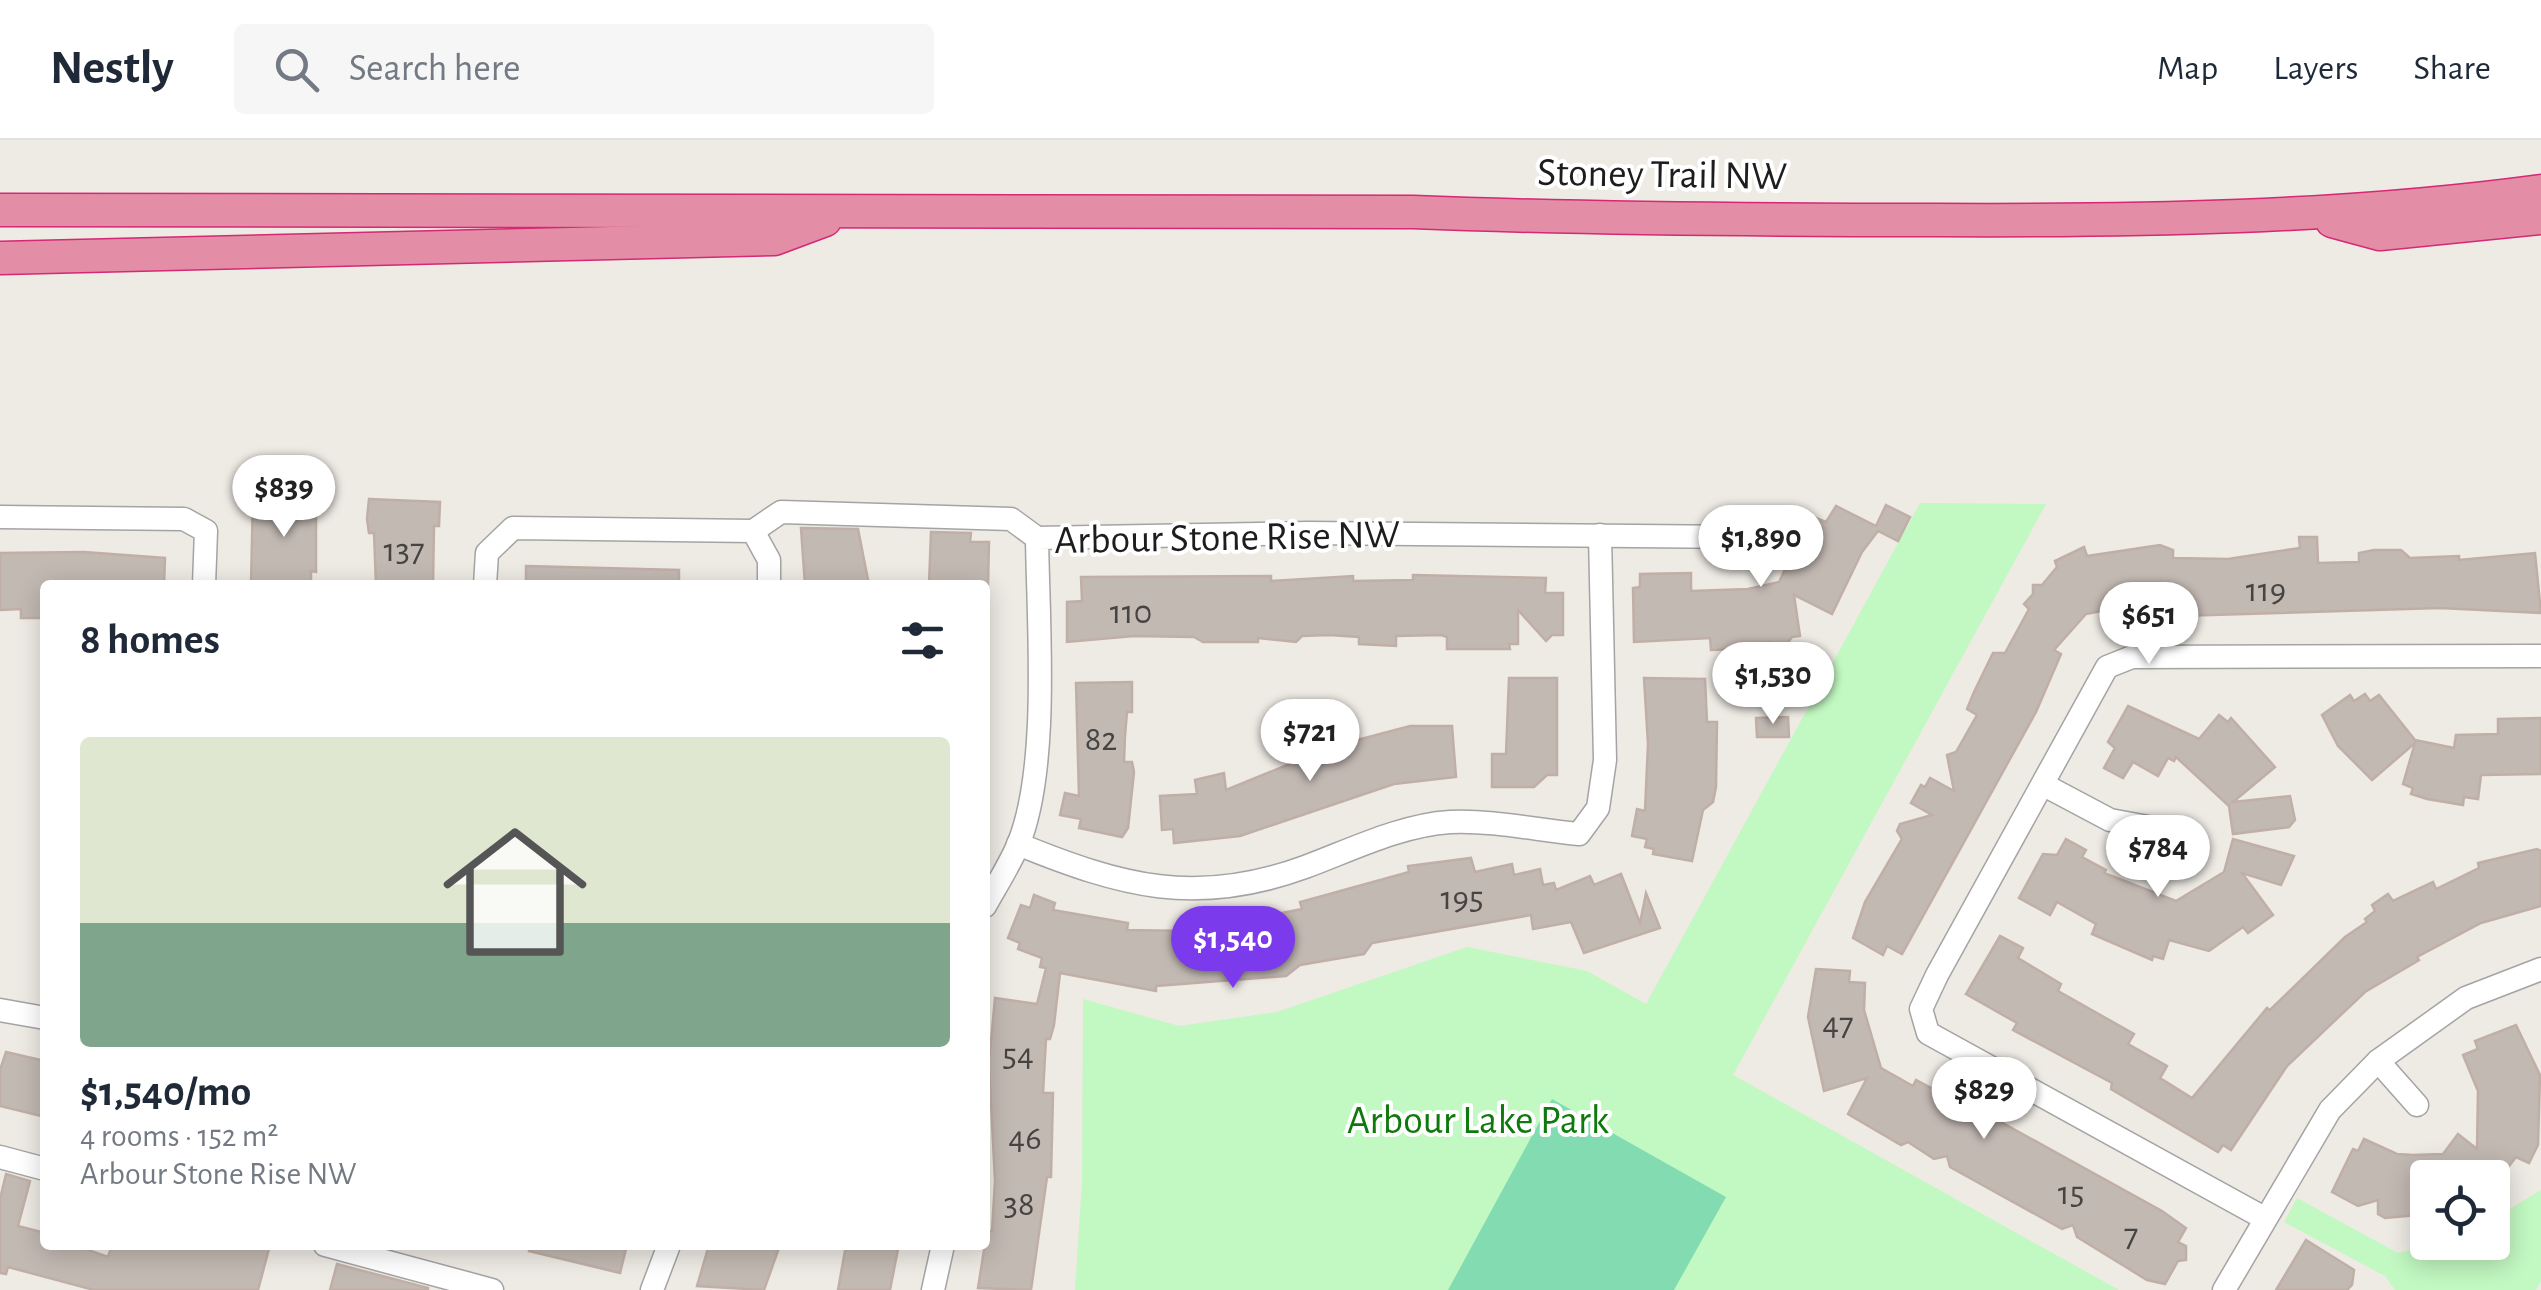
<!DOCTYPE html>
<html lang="en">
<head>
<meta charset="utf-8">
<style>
  body { margin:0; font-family:"Alegreya Sans",sans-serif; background:#f6f6f7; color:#1f2937; height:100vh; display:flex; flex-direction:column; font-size:38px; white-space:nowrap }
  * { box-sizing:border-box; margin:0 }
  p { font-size:32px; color:#747a83 }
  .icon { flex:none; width:55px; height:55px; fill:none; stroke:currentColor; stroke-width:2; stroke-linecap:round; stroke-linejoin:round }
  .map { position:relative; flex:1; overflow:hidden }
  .details { position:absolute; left:40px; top:440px; width:950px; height:670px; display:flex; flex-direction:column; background:#fff; border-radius:10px; box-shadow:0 5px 25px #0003 }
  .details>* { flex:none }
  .controls { position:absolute; left:2410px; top:1020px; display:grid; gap:20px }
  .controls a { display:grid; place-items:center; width:100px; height:100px; border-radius:10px; background:#fff; box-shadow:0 5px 25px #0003; font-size:50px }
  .price { position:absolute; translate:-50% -85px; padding:0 22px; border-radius:35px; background:#fff; color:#222; font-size:32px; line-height:65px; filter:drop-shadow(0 2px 5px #0008) }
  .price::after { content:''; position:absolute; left:50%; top:60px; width:30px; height:22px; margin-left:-15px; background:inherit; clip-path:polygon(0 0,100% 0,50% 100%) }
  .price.selected { background:#7c3aed; color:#fff }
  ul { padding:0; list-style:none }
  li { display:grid; align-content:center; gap:20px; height:530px; padding:0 40px }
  li span { display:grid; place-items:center; height:310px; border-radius:10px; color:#555 }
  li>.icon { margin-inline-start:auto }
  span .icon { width:180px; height:180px; fill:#fffc; stroke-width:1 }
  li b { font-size:42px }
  h2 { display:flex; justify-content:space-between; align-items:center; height:120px; padding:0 40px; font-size:42px }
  header { display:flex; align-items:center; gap:60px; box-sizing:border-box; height:140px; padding:0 50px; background:#fff; border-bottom:2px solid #e0e1e3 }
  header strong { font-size:48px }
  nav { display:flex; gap:55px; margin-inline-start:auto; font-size:35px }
  .search { width:700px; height:90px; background:#f6f6f7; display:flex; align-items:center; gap:25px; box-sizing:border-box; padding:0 35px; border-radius:10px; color:#747a83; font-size:38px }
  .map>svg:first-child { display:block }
  .park { fill:#c2f8c1 }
  .pitch { fill:#83dcb1 }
  .building { fill:#c3b9b3; stroke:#c0afa6; stroke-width:2.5 }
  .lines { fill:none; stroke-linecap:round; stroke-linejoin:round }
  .minor-casing { stroke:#a4a4a4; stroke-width:25 }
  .highway-casing { stroke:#d52875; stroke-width:35 }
  .minor { stroke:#fff; stroke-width:22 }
  .highway { stroke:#e48da6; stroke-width:32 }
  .labels { text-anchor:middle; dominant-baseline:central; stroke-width:8; stroke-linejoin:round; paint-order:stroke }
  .number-label { font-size:35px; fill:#464442 }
  .street-label { font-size:40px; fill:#1d1d1d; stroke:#fff }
  .park-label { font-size:40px; fill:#10790e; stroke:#fff }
</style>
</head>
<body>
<header>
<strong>Nestly</strong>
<div class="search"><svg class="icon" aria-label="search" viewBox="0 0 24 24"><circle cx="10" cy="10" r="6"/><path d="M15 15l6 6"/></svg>Search here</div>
<nav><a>Map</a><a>Layers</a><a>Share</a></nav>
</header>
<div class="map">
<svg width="2541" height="1150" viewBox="0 0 2541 1150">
  <rect width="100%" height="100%" fill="#eeeae4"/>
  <!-- park -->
  <g class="park">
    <polygon points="1920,363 2046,364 1733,935 2119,1150 1075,1150 1082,1042 1083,859 1179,886 1277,872 1467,807 1587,831 1646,864"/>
    <polygon points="2541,1050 2541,1141 2536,1150 2395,1150 2385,1136 2284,1082 2297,1058 2398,1113 2437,1103 2492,1102 2493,1079"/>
  </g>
  <!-- pitch -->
  <polygon class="pitch" points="1552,959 1726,1057 1674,1150 1448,1150"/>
  <!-- building -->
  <g class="building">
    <polygon points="253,355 316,357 316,432 311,431 311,445 251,445"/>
    <polygon points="369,359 440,362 439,386 434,386 433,445 376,445 374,393 369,393 367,379"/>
    <polygon points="1886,365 1910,377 1898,401 1878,391 1862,412 1832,474 1794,455 1800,496 1792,497 1782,510 1770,502 1746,509 1711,510 1710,498 1634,502 1633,448 1640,447 1640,434 1691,433 1691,451 1748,449 1779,442 1811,376 1826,382 1836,366 1876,386"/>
    <polygon points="801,388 858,389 869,445 805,445"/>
    <polygon points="931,392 971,393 970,402 989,402 988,445 929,445"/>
    <polygon points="2299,397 2317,397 2318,423 2359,422 2359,413 2374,410 2401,410 2410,418 2459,416 2459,420 2535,413 2541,473 2440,468 2178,476 2177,470 2148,470 2148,462 2086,474 2054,510 2061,514 2036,572 1902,814 1887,806 1883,815 1853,798 1865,762 1902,699 1897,691 1900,684 1932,675 1911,663 1921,645 1925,647 1930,638 1954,651 1947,615 1956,612 1977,575 1967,569 1974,552 1993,513 2005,513 2029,469 2024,464 2033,454 2033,445 2042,445 2057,427 2055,421 2084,407 2087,416 2160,405 2173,410 2173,418 2228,419 2300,408"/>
    <polygon points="84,412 165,418 164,445 45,445 45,478 21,478 21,469 0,470 0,413"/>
    <polygon points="526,426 679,430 679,445 526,445"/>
    <polygon points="1413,435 1546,438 1545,453 1563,453 1563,495 1552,495 1546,501 1518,470 1518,504 1509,504 1510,509 1447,509 1447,497 1441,495 1396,496 1396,506 1359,504 1359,497 1329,495 1302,496 1296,502 1258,498 1258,502 1203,502 1194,497 1134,496 1067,502 1067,462 1082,461 1081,437 1271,436 1271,441 1353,436 1353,441 1413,440"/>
    <polygon points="1811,533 1812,550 1785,551 1785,534"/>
    <polygon points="1509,538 1557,538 1557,635 1547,635 1534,647 1492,647 1492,614 1506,614"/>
    <polygon points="1644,538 1705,539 1707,582 1717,582 1716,647 1713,662 1703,670 1692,721 1653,714 1654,709 1645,707 1647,699 1632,696 1637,669 1645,671 1648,604"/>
    <polygon points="1132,542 1132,572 1127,572 1125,596 1124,622 1132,622 1134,632 1128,688 1122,697 1079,688 1081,679 1060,675 1065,653 1079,656 1076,543"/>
    <polygon points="2365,554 2370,561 2379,555 2415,600 2454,608 2456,595 2498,594 2498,579 2541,578 2541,634 2481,635 2478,659 2464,657 2463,665 2427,659 2411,654 2413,648 2403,644 2415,603 2372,640 2338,606 2322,575 2350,555 2354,561"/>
    <polygon points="2128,566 2199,599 2219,575 2228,582 2231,578 2275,627 2233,662 2290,656 2295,680 2289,687 2233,694 2229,666 2176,617 2174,621 2168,618 2158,636 2133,622 2123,638 2104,628 2115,608 2108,602"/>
    <polygon points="1788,577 1789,597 1757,597 1756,578"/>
    <polygon points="1410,586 1452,586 1456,637 1394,644 1240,696 1174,703 1173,689 1162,690 1160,656 1197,654 1195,640 1224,633 1226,650 1331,607"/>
    <polygon points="2066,699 2086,710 2082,717 2106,730 2104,733 2176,761 2224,732 2233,699 2294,716 2281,745 2242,733 2273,775 2248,793 2243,787 2209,811 2169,800 2163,819 2153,816 2152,820 2092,794 2096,784 2057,762 2050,775 2019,758 2043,714 2057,715"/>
    <polygon points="2537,709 2541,711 2541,766 2481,783 2417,817 2419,820 2365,852 2287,926 2231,1010 2223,1005 2218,1012 2111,949 2112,943 2013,890 2017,883 1966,854 2000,796 2023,808 2018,818 2061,844 2058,851 2134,894 2128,904 2167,926 2160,938 2192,958 2267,868 2270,870 2345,797 2367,782 2365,779 2375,771 2372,765 2388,754 2393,761 2433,742 2436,749 2479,728 2478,723"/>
    <polygon points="1471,718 1475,732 1512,724 1514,735 1540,729 1543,745 1554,743 1556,750 1590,736 1594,745 1621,734 1640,783 1646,753 1660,788 1584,813 1571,782 1533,789 1531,775 1372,803 1364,814 1300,825 1286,836 1156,846 1156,851 1060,833 1054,885 1050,899 1046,899 1043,953 1053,953 1051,1037 1047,1037 1031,1150 978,1148 987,1091 992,1091 995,1041 989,923 995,858 1037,864 1046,828 1040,827 1042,818 1018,809 1020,803 1008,798 1021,765 1030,768 1034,755 1055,763 1053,770 1128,783 1127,790 1190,791 1302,769 1300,762 1409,732 1408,726"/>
    <polygon points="1816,829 1850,831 1849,842 1865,843 1864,870 1881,928 1913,946 1916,940 1948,957 1950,954 2162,1071 2186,1088 2178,1102 2186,1106 2186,1120 2178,1121 2165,1144 2147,1140 2077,1097 2073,1085 2062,1089 1950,1027 1947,1016 1934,1019 1908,1002 1901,1005 1848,974 1867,938 1824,951 1808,877"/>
    <polygon points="2516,885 2540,935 2538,1005 2529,1023 2516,1017 2500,1038 2428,1038 2428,1074 2385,1078 2378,1074 2378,1060 2358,1066 2332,1052 2350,1015 2353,1009 2358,1011 2364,999 2397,1014 2413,1015 2443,1014 2458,994 2477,1009 2478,951 2463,915 2478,909 2475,901"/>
    <polygon points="6,912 45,921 45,977 0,966 0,930"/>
    <polygon points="6,1034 30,1041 18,1086 45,1093 45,1105 74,1105 108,1117 112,1105 270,1105 258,1150 94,1150 8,1127 6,1134 0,1133 0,1059"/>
    <polygon points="2306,1100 2354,1130 2352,1145 2347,1150 2276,1150"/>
    <polygon points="530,1105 627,1105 620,1133 529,1111"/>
    <polygon points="709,1105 780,1105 764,1150 697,1146"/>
    <polygon points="846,1105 898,1109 890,1150 838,1150"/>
    <polygon points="337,1124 428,1148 428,1150 330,1150"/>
  </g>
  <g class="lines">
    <defs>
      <g id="minor">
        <polyline points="0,377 184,379 206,391 204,445"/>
        <polyline points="753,391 781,372 1011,379 1037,398"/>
        <polyline points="485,445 487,413 513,388 753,391 769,420 769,445"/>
        <polyline points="2044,645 2110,680 2175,692"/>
        <path d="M1018,704C1121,746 1196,767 1305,727C1351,710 1401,685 1450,682C1492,680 1537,690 1579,694L1598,668L1605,620L1600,395"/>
        <path d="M985,766C996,746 1009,726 1018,705C1050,628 1038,482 1037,398L1308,393L1745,397"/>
        <polyline points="0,870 45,878"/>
        <polyline points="2378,921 2417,965"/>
        <polyline points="0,1017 45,1029"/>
        <polyline points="2264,1078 1928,893 1921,869 1937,835 2107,527 2132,517 2541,516"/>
        <polyline points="325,1105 492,1150"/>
        <polyline points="652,1150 669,1105"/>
        <polyline points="933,1150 943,1105"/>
        <polyline points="2224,1150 2330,970 2378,921 2466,858 2541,829"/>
      </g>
      <g id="highway">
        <path d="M0,70L1413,72C1588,79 1762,80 1936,80C2138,81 2340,78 2541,51"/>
        <polyline points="2332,81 2380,94 2541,78"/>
        <polyline points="0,118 774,99 825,80"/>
      </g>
    </defs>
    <!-- minor casing -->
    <use href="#minor" class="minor-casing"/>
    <!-- highway casing -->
    <use href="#highway" class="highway-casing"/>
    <!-- minor -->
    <use href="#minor" class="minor"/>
    <!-- highway -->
    <use href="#highway" class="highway"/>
  </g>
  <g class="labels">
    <!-- number labels -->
    <g class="number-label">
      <text x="404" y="410">137</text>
      <text x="2266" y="450">119</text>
      <text x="1131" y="472">110</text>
      <text x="1101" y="599">82</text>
      <text x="1462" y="758">195</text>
      <text x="1838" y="884">47</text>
      <text x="1018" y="915">54</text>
      <text x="1025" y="998">46</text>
      <text x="2071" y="1053">15</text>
      <text x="1019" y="1064">38</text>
      <text x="2131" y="1095">7</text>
    </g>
    <!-- street labels -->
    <g class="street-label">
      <text transform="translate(1662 35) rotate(1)">Stoney Trail NW</text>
      <text transform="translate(1227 398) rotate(-1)">Arbour Stone Rise NW</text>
    </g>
    <!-- park labels -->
    <g class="park-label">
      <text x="1478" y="981">Arbour Lake Park</text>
    </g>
  </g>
</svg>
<div class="controls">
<a><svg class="icon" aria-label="locate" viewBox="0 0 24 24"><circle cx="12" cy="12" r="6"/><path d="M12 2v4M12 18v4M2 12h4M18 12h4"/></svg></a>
</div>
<b class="price" style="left:284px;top:400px">$839</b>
<b class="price" style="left:1761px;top:450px">$1,890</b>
<b class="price" style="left:2149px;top:527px">$651</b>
<b class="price" style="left:1773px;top:587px">$1,530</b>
<b class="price" style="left:1310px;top:644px">$721</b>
<b class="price" style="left:2158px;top:760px">$784</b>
<b class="price selected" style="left:1233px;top:851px">$1,540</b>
<b class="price" style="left:1984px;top:1002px">$829</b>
<section class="details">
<h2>8 homes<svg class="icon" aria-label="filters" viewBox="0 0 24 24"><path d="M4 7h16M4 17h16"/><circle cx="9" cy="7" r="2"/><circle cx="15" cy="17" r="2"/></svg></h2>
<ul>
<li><span style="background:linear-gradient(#dfe7d0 60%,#7fa58c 0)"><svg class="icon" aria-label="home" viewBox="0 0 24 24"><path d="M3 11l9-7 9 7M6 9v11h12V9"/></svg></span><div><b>$1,540/mo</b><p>4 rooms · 152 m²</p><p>Arbour Stone Rise NW</p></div></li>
</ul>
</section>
</div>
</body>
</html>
